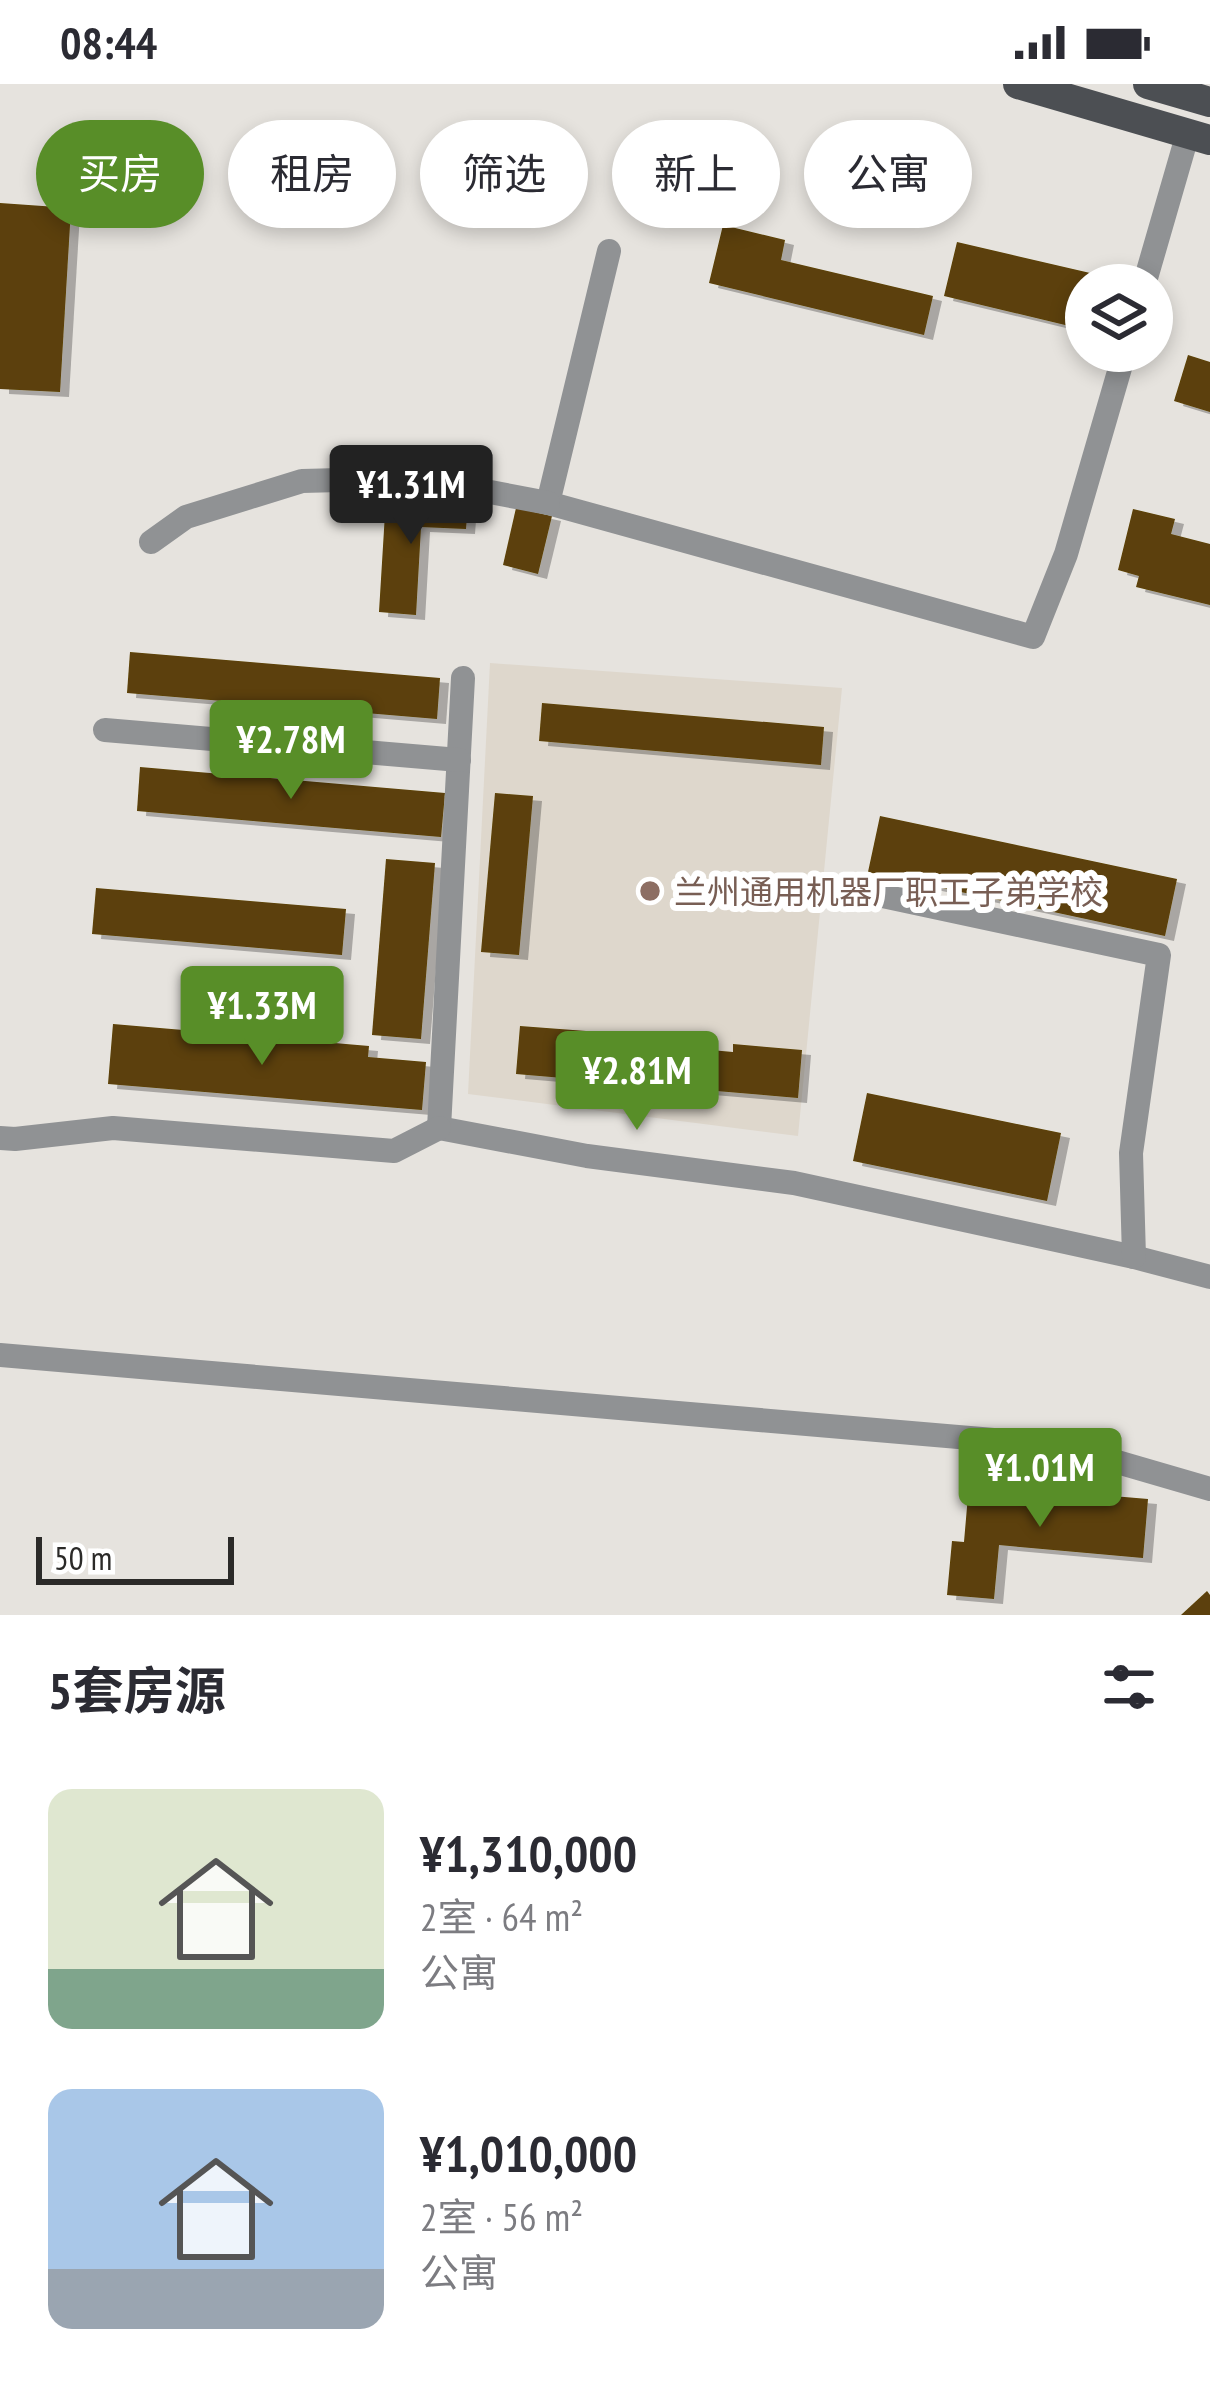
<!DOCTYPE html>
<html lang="zh">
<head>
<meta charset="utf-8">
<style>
  body { margin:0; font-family:"PT Sans Narrow","Noto Sans SC",sans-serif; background:#f2f2f3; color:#2b2b33; height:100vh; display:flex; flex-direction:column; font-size:45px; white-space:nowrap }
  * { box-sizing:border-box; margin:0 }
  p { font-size:39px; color:#7c7c81 }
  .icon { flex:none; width:66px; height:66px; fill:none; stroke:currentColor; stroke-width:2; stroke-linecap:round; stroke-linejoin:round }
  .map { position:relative; height:1531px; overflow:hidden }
  .side { display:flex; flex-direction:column; background:#fff; flex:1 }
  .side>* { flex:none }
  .guide { position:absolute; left:36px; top:36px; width:1140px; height:108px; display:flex; gap:24px }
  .buttons { position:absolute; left:1065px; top:180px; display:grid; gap:24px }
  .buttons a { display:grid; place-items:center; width:108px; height:108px; border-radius:50%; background:#fff; box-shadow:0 6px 18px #0003; font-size:60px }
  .scale { position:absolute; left:36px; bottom:30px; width:198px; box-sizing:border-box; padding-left:12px; border:6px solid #2b2a28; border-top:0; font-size:33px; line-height:42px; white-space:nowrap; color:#2b2a28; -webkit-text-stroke:9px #fff; paint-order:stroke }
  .price { position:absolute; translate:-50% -102px; padding:0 27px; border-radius:12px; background:#588e28; color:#fff; font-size:39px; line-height:78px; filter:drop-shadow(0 3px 6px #0008) }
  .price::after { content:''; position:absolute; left:50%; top:72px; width:36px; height:27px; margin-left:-18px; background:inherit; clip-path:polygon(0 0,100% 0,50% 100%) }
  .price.current { background:#222; color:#fff }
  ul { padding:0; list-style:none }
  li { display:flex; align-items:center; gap:36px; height:300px; padding:0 48px }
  li span { display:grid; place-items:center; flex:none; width:336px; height:240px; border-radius:24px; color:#555 }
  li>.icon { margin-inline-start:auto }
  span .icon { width:144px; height:144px; fill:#fffc; stroke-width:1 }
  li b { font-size:51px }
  h2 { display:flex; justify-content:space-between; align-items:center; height:144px; padding:0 48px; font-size:51px }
  .chip { padding:0 42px; border-radius:54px; background:#fff; box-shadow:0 6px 18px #0003; font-size:42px; line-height:108px }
  .chip.current { background:#588e28; color:#fff }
  .status { display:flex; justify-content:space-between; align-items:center; height:84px; padding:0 60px; background:#fff; direction:ltr }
  .status svg { height:33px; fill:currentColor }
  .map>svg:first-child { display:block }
  .built { fill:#ded7cc }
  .building { fill:#5b4107; filter:url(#shadow) }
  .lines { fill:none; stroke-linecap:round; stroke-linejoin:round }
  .street { stroke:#909294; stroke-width:24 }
  .primary { stroke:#4c4f53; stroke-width:30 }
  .education-dot { fill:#8d6e63; stroke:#fff; stroke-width:4.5 }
  .labels { text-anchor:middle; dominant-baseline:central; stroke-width:12; stroke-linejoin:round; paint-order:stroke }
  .education-label { font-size:33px; fill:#785e54; stroke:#fff; text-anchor:start }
</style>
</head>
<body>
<div class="status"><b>08:44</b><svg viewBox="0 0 49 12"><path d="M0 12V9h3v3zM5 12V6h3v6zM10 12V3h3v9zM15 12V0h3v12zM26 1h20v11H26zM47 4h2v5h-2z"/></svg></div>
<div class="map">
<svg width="1210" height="1531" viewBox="0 0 1210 1531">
  <defs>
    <filter id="shadow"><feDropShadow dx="9" dy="5" stdDeviation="0" flood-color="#0004"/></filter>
  </defs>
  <rect width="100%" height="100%" fill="#e6e3de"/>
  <!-- built -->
  <polygon class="built" points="490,579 842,604 798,1052 468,1010"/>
  <!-- building -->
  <g class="building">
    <polygon points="0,119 71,124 60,308 0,305"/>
    <polygon points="723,141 785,156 781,176 933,212 924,251 709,199"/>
    <polygon points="957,158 1116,195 1114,201 1086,201 1086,246 944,212"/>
    <polygon points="1188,271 1210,278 1210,328 1174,317"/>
    <polygon points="386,413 468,418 466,445 421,443 416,531 379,528"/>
    <polygon points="516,424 552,432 538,490 503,481"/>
    <polygon points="1133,425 1175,435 1171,450 1210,460 1210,521 1136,503 1139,492 1118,486"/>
    <polygon points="130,568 440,594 437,635 127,609"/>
    <polygon points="542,619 824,643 821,681 539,657"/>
    <polygon points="140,683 445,709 441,753 137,727"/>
    <polygon points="495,709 533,712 519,871 481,868"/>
    <polygon points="880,732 1177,795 1165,852 868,788"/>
    <polygon points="386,775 435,779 421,955 372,951"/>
    <polygon points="96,804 346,825 342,871 92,850"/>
    <polygon points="113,940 369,962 368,973 426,978 422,1026 108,1000"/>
    <polygon points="520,942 586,947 585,955 733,968 733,960 802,966 798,1014 516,990"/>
    <polygon points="867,1009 1061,1049 1047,1117 853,1077"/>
    <polygon points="969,1400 1148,1415 1143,1474 999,1461 994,1515 947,1511 952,1457 964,1458"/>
    <polygon points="1207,1507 1210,1511 1210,1531 1181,1531"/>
  </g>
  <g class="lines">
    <!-- street -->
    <g class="street">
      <polyline points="609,167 548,419 1033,553 1066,470 1125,267"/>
      <polyline points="1144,201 1188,49"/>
      <polyline points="151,458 186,433 302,397 416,394 548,419"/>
      <polyline points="463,594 439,1044 587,1072 794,1099 1134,1173 1210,1193"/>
      <polyline points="105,646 459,676"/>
      <polyline points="864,808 1159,871 1131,1069 1134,1173"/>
      <polyline points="0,1054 15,1055 113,1044 394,1067 439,1044"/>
      <polyline points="0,1271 1017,1358 1076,1366 1210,1405"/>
    </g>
    <!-- primary -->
    <g class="primary">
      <polyline points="1018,0 1210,56"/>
      <polyline points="1148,0 1210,18"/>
    </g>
  </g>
  <!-- markers -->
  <circle class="education-dot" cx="650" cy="807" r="12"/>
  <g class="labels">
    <!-- education labels -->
    <g class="education-label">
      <text x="674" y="807">兰州通用机器厂职工子弟学校</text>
    </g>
  </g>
</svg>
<div class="buttons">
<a><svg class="icon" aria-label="layers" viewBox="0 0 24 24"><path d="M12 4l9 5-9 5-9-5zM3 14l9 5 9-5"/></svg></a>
</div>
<div class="scale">50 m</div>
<b class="price current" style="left:411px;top:463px">¥1.31M</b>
<b class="price" style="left:291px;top:718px">¥2.78M</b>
<b class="price" style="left:262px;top:984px">¥1.33M</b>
<b class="price" style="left:637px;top:1049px">¥2.81M</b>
<b class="price" style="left:1040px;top:1446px">¥1.01M</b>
<div class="guide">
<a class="chip current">买房</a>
<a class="chip">租房</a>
<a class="chip">筛选</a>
<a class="chip">新上</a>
<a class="chip">公寓</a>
</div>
</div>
<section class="side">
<h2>5套房源<svg class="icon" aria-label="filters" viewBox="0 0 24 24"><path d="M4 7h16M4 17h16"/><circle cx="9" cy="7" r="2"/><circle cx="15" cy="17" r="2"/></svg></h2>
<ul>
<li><span style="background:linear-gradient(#dfe7d0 75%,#7fa58c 0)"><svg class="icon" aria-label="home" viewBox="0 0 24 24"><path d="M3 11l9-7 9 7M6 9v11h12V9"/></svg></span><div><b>¥1,310,000</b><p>2室 · 64 m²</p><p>公寓</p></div></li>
<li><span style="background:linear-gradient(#a9c7e8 75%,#9aa5b1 0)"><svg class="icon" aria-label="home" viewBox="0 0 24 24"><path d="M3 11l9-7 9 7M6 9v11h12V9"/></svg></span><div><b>¥1,010,000</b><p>2室 · 56 m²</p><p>公寓</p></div></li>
</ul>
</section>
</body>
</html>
